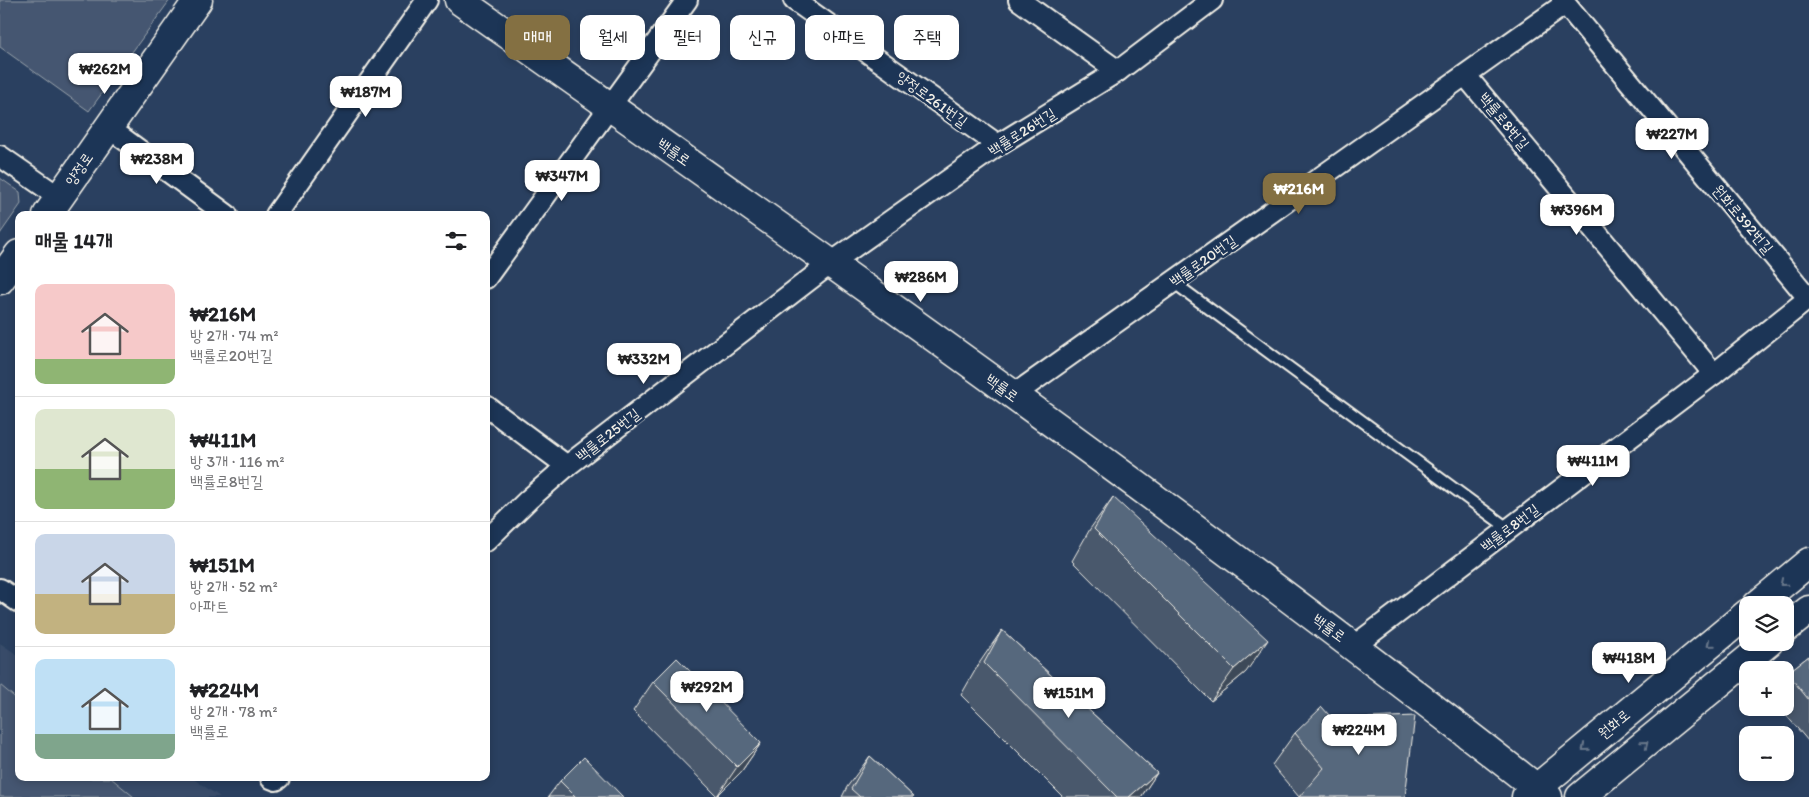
<!DOCTYPE html>
<html lang="ko">
<head>
<meta charset="utf-8">
<style>
  body { margin:0; font-family:Itim,"Poor Story",sans-serif; background:#f6f6f6; color:#202124; height:100vh; display:flex; flex-direction:column; font-size:19px; white-space:nowrap }
  * { box-sizing:border-box; margin:0 }
  p { font-size:16px; color:#757577 }
  .icon { flex:none; width:28px; height:28px; fill:none; stroke:currentColor; stroke-width:2; stroke-linecap:round; stroke-linejoin:round }
  .map { position:relative; flex:1; overflow:hidden }
  .drawer { position:absolute; left:15px; top:211px; width:475px; height:570px; display:flex; flex-direction:column; background:#fff; border-radius:10px; box-shadow:0 2px 8px #0003 }
  .drawer>* { flex:none }
  .banner { position:absolute; left:505px; top:15px; width:475px; height:45px; display:flex; gap:10px }
  .controls { position:absolute; left:1739px; top:596px; display:grid; gap:10px }
  .controls a { display:grid; place-items:center; width:55px; height:55px; border-radius:10px; background:#fff; box-shadow:0 2px 8px #0003; font-size:25px }
  .price { position:absolute; translate:-50% -42px; padding:0 11px; border-radius:10px; background:#fff; color:#222; font-size:16px; line-height:32px; filter:drop-shadow(0 1px 2px #0008) }
  .price::after { content:''; position:absolute; left:50%; top:30px; width:15px; height:11px; margin-left:-8px; background:inherit; clip-path:polygon(0 0,100% 0,50% 100%) }
  .price.on { background:#847042; color:#fff }
  ul { padding:0; list-style:none }
  li { display:flex; align-items:center; gap:15px; height:125px; padding:0 20px }
  li+li { border-top:1px solid #e0e0e0 }
  li span { display:grid; place-items:center; flex:none; width:140px; height:100px; border-radius:10px; color:#555 }
  li>.icon { margin-inline-start:auto }
  span .icon { width:60px; height:60px; fill:#fffc; stroke-width:1 }
  li b { font-size:21px }
  h2 { display:flex; justify-content:space-between; align-items:center; height:60px; padding:0 20px; font-size:21px }
  .tag { padding:0 18px; border-radius:10px; background:#fff; box-shadow:0 2px 8px #0003; font-size:18px; line-height:45px }
  .tag.on { background:#847042; color:#fff }
  .map>svg:first-child { display:block }
  .built { fill:#374c69 }
  .green { fill:#445771; stroke:#9ca4ac }
  .lines { fill:none; stroke-linecap:round; stroke-linejoin:round }
  .lane-casing { stroke:#f4f1e8; stroke-width:14 }
  .street-casing { stroke:#f4f1e8; stroke-width:24 }
  .secondary-casing { stroke:#f4f1e8; stroke-width:31 }
  .lane { stroke:#1d3557; stroke-width:10 }
  .street { stroke:#1d3557; stroke-width:20 }
  .secondary { stroke:#1d3557; stroke-width:28 }
  .wall { fill:#4a596c; stroke:#f4f1e8 }
  .shaded-wall { fill:#3c4858; stroke:#f4f1e8 }
  .building { fill:#56677d; stroke:#f4f1e8 }
  .oneway { stroke:#68778a }
  .labels { text-anchor:middle; dominant-baseline:central; stroke-width:5; stroke-linejoin:round; paint-order:stroke }
  .street-label { font-size:15px; fill:#f4f1e8; stroke:#1d3557 }
</style>
</head>
<body>
<div class="map">
<svg width="1809" height="797" viewBox="0 0 1809 797">
  <rect width="100%" height="100%" fill="#2a4060"/>
  <filter id="ink" filterUnits="userSpaceOnUse"><feTurbulence type="fractalNoise" baseFrequency=".02" numOctaves="2"/><feDisplacementMap in="SourceGraphic" scale="10" xChannelSelector="R" yChannelSelector="G"/><feConvolveMatrix kernelMatrix="1 2 1 2 8 2 1 2 1" color-interpolation-filters="sRGB"/></filter>
  <g filter="url(#ink)">
    <!-- built -->
    <polygon class="built" points="0,643 19,656 19,778 192,778 220,797 0,797"/>
    <!-- green -->
    <g class="green">
      <polygon points="0,0 170,0 89,111 0,47"/>
      <polygon points="0,178 20,192 21,204 0,234"/>
      <polygon points="0,685 19,701 19,778 111,778 134,797 0,797"/>
    </g>
    <g class="lines">
      <defs>
        <polyline id="lane" points="1173,282 1509,529"/>
        <g id="street">
          <polyline points="794,0 998,145"/>
          <polyline points="1019,0 1118,71"/>
          <polyline points="1562,0 1809,299"/>
          <polyline points="1466,76 1714,374"/>
          <polyline points="109,128 227,215"/>
          <polyline points="0,156 59,197"/>
          <polyline points="276,215 427,0"/>
          <polyline points="486,278 687,0"/>
          <polyline points="1012,396 1565,4"/>
          <polyline points="486,406 567,466"/>
          <polyline points="486,541 528,500 567,466 831,263 998,145 1118,71 1212,0"/>
          <polyline points="0,589 19,602"/>
          <polyline points="1354,646 1714,374 1809,298"/>
          <polyline points="271,778 276,780 279,778"/>
        </g>
        <g id="secondary">
          <path d="M459,0C827,259 1194,519 1548,797"/>
          <polyline points="47,215 198,0"/>
          <polyline points="0,280 19,254"/>
          <polyline points="1757,605 1809,562"/>
          <polyline points="1785,629 1809,610"/>
          <polyline points="1526,797 1748,613"/>
          <polyline points="1580,797 1769,642"/>
        </g>
      </defs>
      <!-- lane casing -->
      <use href="#lane" class="lane-casing"/>
      <!-- street casing -->
      <use href="#street" class="street-casing"/>
      <!-- secondary casing -->
      <use href="#secondary" class="secondary-casing"/>
      <!-- lane -->
      <use href="#lane" class="lane"/>
      <!-- street -->
      <use href="#street" class="street"/>
      <!-- secondary -->
      <use href="#secondary" class="secondary"/>
    </g>
    <!-- wall -->
    <g class="wall">
      <polygon points="1113,497 1246,672 1211,701 1072,561 1090,529"/>
      <polygon points="1002,630 1157,773 1141,797 1063,797 961,695 980,662"/>
      <polygon points="1809,656 1809,742 1780,708 1785,708 1785,677 1787,673"/>
      <polygon points="653,682 761,743 741,772 717,796 633,711"/>
      <polygon points="1342,730 1405,797 1299,797 1272,765 1295,733"/>
      <polygon points="870,756 914,797 842,797 847,787"/>
      <polygon points="560,781 623,797 548,797"/>
    </g>
    <!-- shaded-wall -->
    <g class="shaded-wall">
      <polygon points="1268,640 1246,672 1211,701 1234,669"/>
      <polygon points="761,743 741,772 717,796 737,767"/>
      <polygon points="1157,773 1141,797 1129,797"/>
    </g>
    <!-- building -->
    <g class="building">
      <polygon points="1113,497 1268,640 1234,669 1094,529"/>
      <polygon points="1002,630 1157,773 1129,797 1117,797 984,663"/>
      <polygon points="1809,656 1809,700 1787,673"/>
      <polygon points="677,658 761,743 737,767 653,682"/>
      <polygon points="1322,707 1342,730 1369,718 1415,716 1405,797 1299,797 1324,768 1295,733"/>
      <polygon points="870,756 914,797 860,797 851,789"/>
      <polygon points="584,757 623,797 576,797 560,781"/>
    </g>
    <!-- one-way arrows -->
    <defs><path id="oneway-chevron" d="M-2-3.5L2.5 0L-2 3.5" fill="none" stroke-width="1.6" stroke-linecap="round" stroke-linejoin="round" transform="scale(1.25)"/></defs>
    <g class="oneway">
      <use href="#oneway-chevron" transform="translate(1783 583) rotate(140)"/>
      <use href="#oneway-chevron" transform="translate(1710 644) rotate(140)"/>
      <use href="#oneway-chevron" transform="translate(1645 744) rotate(-39)"/>
      <use href="#oneway-chevron" transform="translate(1585 748) rotate(140)"/>
    </g>
  </g>
  <g class="labels">
    <!-- street labels -->
    <g class="street-label">
      <text transform="translate(932 99) rotate(36)">양정로261번길</text>
      <text transform="translate(1504 121) rotate(50)">백률로8번길</text>
      <text transform="translate(1022 132) rotate(-32)">백률로26번길</text>
      <text transform="translate(674 152) rotate(35)">백률로</text>
      <text transform="translate(79 169) rotate(-55)">양정로</text>
      <text transform="translate(1743 219) rotate(50)">원화로392번길</text>
      <text transform="translate(1203 261) rotate(-35)">백률로20번길</text>
      <text transform="translate(1002 388) rotate(36)">백률로</text>
      <text transform="translate(608 435) rotate(-38)">백률로25번길</text>
      <text transform="translate(1510 528) rotate(-37)">백률로8번길</text>
      <text transform="translate(1329 628) rotate(36)">백률로</text>
      <text transform="translate(1614 724) rotate(-40)">원화로</text>
    </g>
  </g>
</svg>
<div class="controls">
<a><svg class="icon" aria-label="layers" viewBox="0 0 24 24"><path d="M12 4l9 5-9 5-9-5zM3 14l9 5 9-5"/></svg></a>
<a>+</a>
<a>−</a>
</div>
<b class="price" style="left:105px;top:95px">₩262M</b>
<b class="price" style="left:366px;top:118px">₩187M</b>
<b class="price" style="left:1672px;top:160px">₩227M</b>
<b class="price" style="left:157px;top:185px">₩238M</b>
<b class="price" style="left:562px;top:202px">₩347M</b>
<b class="price on" style="left:1299px;top:215px">₩216M</b>
<b class="price" style="left:1577px;top:236px">₩396M</b>
<b class="price" style="left:921px;top:303px">₩286M</b>
<b class="price" style="left:644px;top:385px">₩332M</b>
<b class="price" style="left:1593px;top:487px">₩411M</b>
<b class="price" style="left:1629px;top:684px">₩418M</b>
<b class="price" style="left:707px;top:713px">₩292M</b>
<b class="price" style="left:1069px;top:719px">₩151M</b>
<b class="price" style="left:1359px;top:756px">₩224M</b>
<div class="banner">
<a class="tag on">매매</a>
<a class="tag">월세</a>
<a class="tag">필터</a>
<a class="tag">신규</a>
<a class="tag">아파트</a>
<a class="tag">주택</a>
</div>
<section class="drawer">
<h2>매물 14개<svg class="icon" aria-label="filters" viewBox="0 0 24 24"><path d="M4 7h16M4 17h16"/><circle cx="9" cy="7" r="2"/><circle cx="15" cy="17" r="2"/></svg></h2>
<ul>
<li><span style="background:linear-gradient(#f6c9c9 75%,#8fb573 0)"><svg class="icon" aria-label="home" viewBox="0 0 24 24"><path d="M3 11l9-7 9 7M6 9v11h12V9"/></svg></span><div><b>₩216M</b><p>방 2개 · 74 m²</p><p>백률로20번길</p></div></li>
<li><span style="background:linear-gradient(#dfe7d0 60%,#8fb573 0)"><svg class="icon" aria-label="home" viewBox="0 0 24 24"><path d="M3 11l9-7 9 7M6 9v11h12V9"/></svg></span><div><b>₩411M</b><p>방 3개 · 116 m²</p><p>백률로8번길</p></div></li>
<li><span style="background:linear-gradient(#c9d6e8 60%,#c2b280 0)"><svg class="icon" aria-label="home" viewBox="0 0 24 24"><path d="M3 11l9-7 9 7M6 9v11h12V9"/></svg></span><div><b>₩151M</b><p>방 2개 · 52 m²</p><p>아파트</p></div></li>
<li><span style="background:linear-gradient(#bfe0f5 75%,#7fa58c 0)"><svg class="icon" aria-label="home" viewBox="0 0 24 24"><path d="M3 11l9-7 9 7M6 9v11h12V9"/></svg></span><div><b>₩224M</b><p>방 2개 · 78 m²</p><p>백률로</p></div></li>
</ul>
</section>
</div>
</body>
</html>
